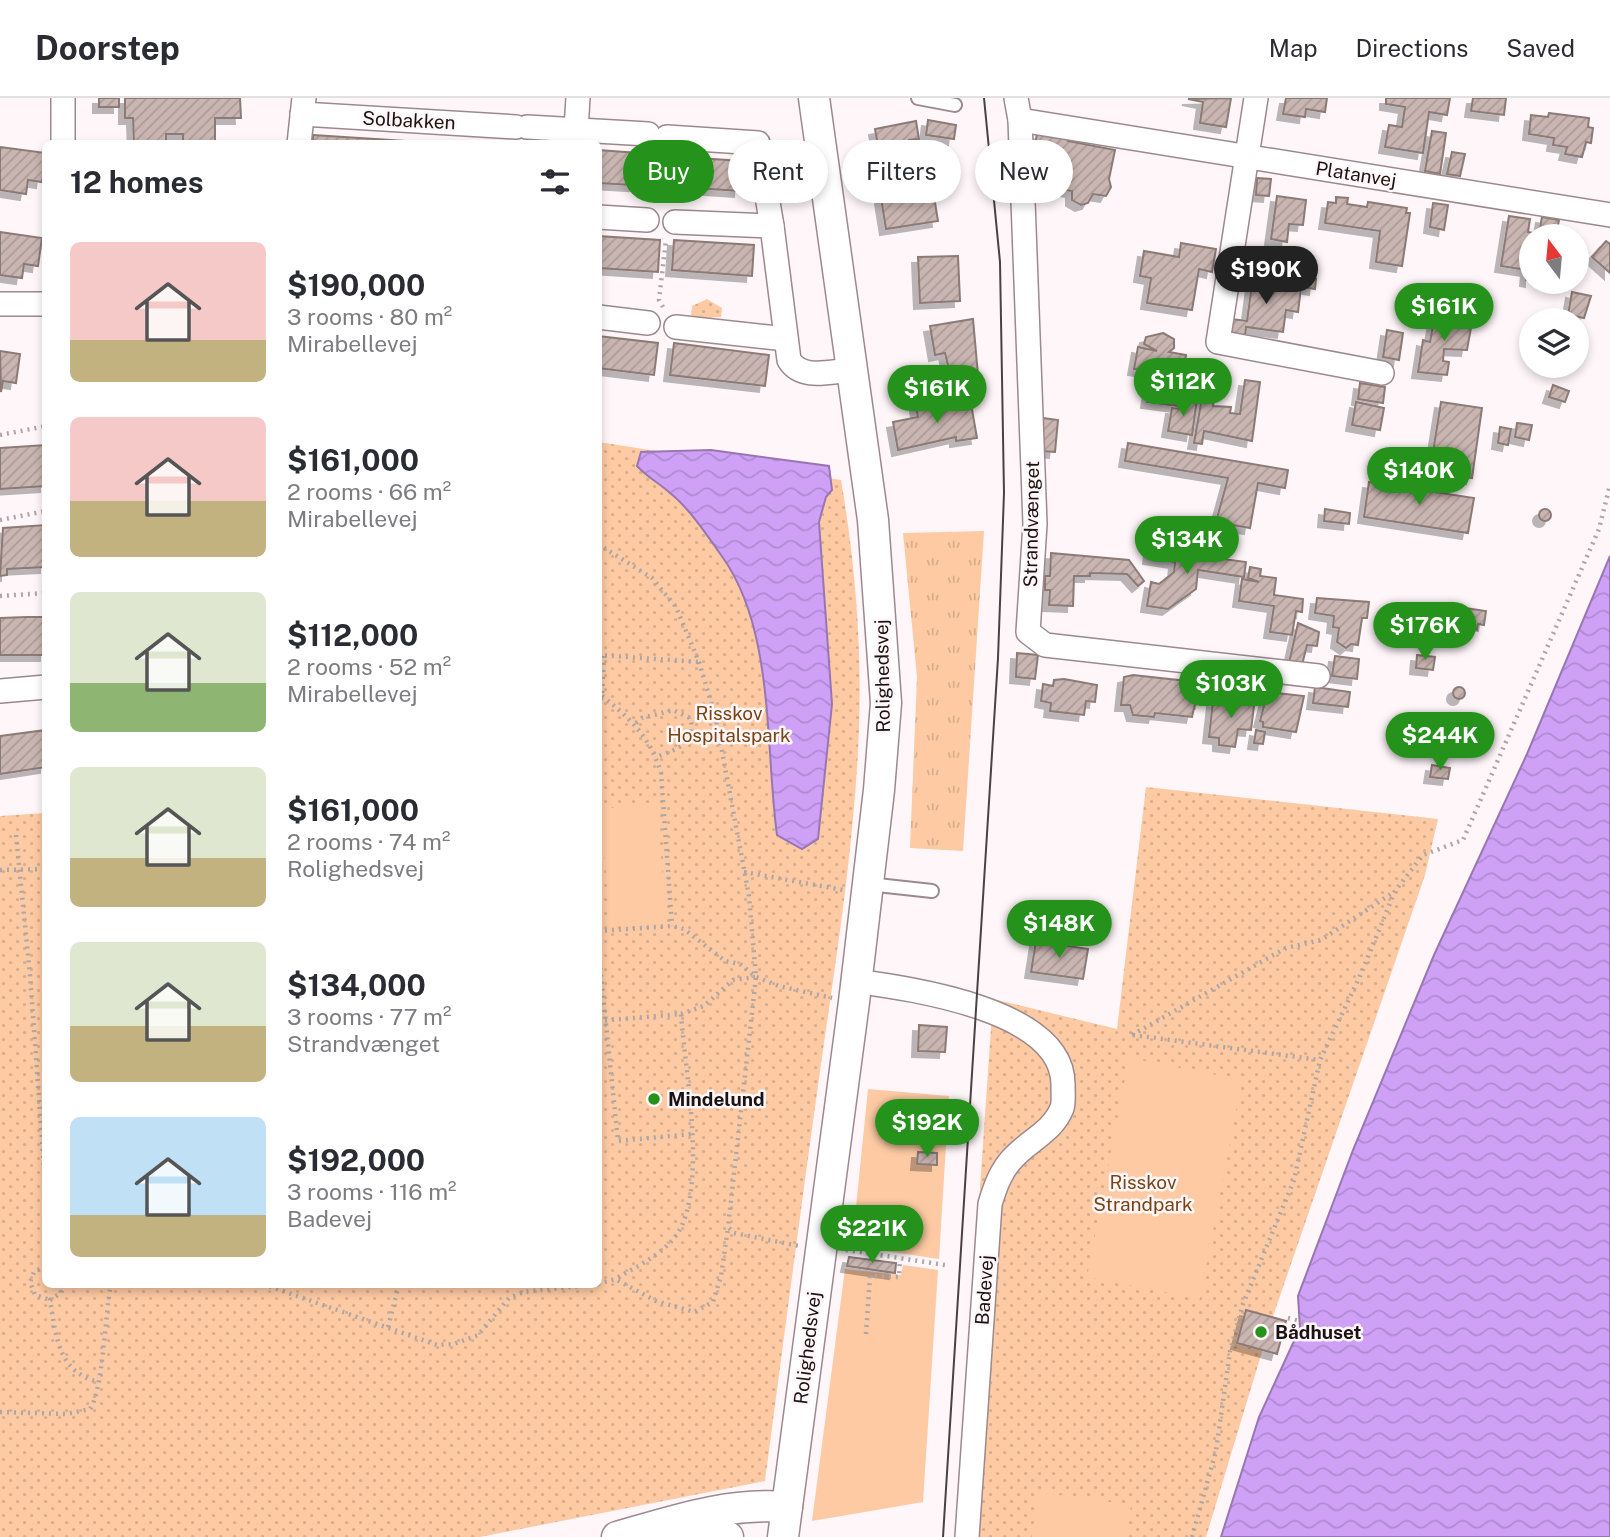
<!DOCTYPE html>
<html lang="en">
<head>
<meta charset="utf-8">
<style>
  body { margin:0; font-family:"Public Sans",sans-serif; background:#f7f7f7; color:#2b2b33; height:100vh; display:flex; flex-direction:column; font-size:26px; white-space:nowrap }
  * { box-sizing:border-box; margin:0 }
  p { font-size:23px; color:#7c7c81 }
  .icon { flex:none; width:38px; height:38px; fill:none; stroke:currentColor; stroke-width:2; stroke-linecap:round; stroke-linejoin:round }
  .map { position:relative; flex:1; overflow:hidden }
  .side { position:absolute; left:42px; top:42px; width:560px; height:1148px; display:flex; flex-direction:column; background:#fff; border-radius:10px; box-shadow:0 4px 10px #0003 }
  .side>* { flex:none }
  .top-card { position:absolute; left:623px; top:42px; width:665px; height:63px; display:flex; gap:14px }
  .needle { width:46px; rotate:344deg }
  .fabs { position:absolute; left:1519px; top:126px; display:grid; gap:14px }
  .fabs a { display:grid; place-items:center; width:70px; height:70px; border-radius:50%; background:#fff; box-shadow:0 4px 10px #0003; font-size:35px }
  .price { position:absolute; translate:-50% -60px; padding:0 16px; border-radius:24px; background:#24921b; color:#fff; font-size:23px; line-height:46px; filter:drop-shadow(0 2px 4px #0008) }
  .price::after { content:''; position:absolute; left:50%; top:42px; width:21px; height:16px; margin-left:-10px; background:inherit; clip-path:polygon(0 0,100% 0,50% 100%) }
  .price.selected { background:#222; color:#fff }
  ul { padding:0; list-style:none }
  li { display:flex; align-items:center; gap:21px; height:175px; padding:0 28px }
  li span { display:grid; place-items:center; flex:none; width:196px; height:140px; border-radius:10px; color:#555 }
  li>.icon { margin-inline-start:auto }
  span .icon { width:84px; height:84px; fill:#fffc; stroke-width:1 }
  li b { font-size:30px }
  h2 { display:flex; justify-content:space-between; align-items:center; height:84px; padding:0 28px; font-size:30px }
  .chip { padding:0 24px; border-radius:32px; background:#fff; box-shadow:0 4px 10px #0003; font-size:24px; line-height:63px }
  .chip.selected { background:#24921b; color:#fff }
  header { display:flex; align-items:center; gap:42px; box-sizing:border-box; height:98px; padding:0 35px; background:#fff; border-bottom:2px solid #e1e1e2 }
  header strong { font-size:33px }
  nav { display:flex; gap:38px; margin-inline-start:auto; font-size:24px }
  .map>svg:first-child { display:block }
  .grass { fill:url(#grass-tufts) }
  .park { fill:url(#park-dots) }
  .garden { fill:#fdcaa3 }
  .water { fill:url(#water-waves); stroke:#9876b3; stroke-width:2 }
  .building { fill:url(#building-hatch); stroke:#8c7a76; stroke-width:2; filter:url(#shadow) }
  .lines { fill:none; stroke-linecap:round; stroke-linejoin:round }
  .service-casing { stroke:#9c898e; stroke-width:16 }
  .minor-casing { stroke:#9c898e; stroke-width:26 }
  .tertiary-casing { stroke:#9c898e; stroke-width:33 }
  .path { stroke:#ada6a7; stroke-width:4.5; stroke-dasharray:2 5; stroke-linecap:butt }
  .service { stroke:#fff; stroke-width:12 }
  .minor { stroke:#fff; stroke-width:23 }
  .tertiary { stroke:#fff; stroke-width:30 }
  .tram { stroke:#494243; stroke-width:2 }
  .poi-dot { fill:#24921b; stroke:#fef6f8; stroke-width:2.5 }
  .labels { text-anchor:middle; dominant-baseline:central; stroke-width:5; stroke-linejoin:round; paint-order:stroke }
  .street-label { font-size:19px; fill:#1a1314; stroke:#fef6f8 }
  .park-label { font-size:19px; fill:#794413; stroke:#fef6f8 }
  .poi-label { font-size:19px; font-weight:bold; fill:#1a1314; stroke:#fef6f8; text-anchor:start }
</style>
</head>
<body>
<header>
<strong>Doorstep</strong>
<nav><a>Map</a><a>Directions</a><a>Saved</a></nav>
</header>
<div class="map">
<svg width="1610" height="1439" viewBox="0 0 1610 1439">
  <defs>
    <pattern id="grass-tufts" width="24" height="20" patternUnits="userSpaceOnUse" patternTransform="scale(1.75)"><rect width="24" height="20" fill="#fdcaa3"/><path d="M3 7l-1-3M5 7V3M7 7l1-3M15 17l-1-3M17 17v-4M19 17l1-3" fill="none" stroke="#d8ad8b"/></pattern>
    <pattern id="park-dots" width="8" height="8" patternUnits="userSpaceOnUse" patternTransform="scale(1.75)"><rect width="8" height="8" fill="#fdcaa3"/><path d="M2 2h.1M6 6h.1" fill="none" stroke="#d8ad8b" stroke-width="1.8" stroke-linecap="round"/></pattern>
    <pattern id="water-waves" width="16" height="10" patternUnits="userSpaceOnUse" patternTransform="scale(1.75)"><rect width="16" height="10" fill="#cea1f7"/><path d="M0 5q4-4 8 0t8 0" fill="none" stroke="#b08ad3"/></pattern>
    <pattern id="building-hatch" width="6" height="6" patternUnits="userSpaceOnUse" patternTransform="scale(1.75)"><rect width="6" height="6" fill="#c9b5b1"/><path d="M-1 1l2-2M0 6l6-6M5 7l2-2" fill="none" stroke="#ac9b97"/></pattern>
    <filter id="shadow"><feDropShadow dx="-6" dy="6" stdDeviation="0" flood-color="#0004"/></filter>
  </defs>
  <rect width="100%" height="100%" fill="#fef6f8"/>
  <!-- grass -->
  <polygon class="grass" points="984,433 963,753 910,750 917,579 903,435"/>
  <!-- park -->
  <g class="park">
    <polygon points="707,201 722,210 721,219 696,220 691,217 692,208"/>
    <path d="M599,344L841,382C855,463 862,548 859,630C855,744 836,860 820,973C801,1109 783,1246 765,1383L480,1439H0V718L45,715L46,1186H598Z"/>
    <polygon points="1146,689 1438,721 1425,777 1271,1224 1206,1439 956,1439 993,901 1117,931"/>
  </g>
  <!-- garden -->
  <g class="garden">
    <polygon points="656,706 667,823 611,828 600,711"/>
    <polygon points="1129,960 1242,982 1200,1201 1087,1179"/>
    <polygon points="868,991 949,998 939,1161 852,1148"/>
    <polygon points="903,1167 938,1172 923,1404 812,1423 845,1171 901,1177"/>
    <polygon points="1038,1394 1131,1407 1127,1439 1032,1439"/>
  </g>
  <!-- water -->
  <g class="water">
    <path d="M711,352L829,368L832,392L826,399L819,424L832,606L818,741L802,751L777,737C765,650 775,530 721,457C707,437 689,410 670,395C659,385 647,379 637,368L641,354Z"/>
    <polygon points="1610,458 1610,1439 1221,1439 1259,1319 1300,1230 1298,1198 1353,1052 1434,857 1527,656"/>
  </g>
  <!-- building -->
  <g class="building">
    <rect x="99" y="0" width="20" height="9"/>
    <polygon points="125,0 240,0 241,20 215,20 215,46 183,46 183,36 166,36 166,46 134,46 133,20 125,20"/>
    <polygon points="1231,0 1226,29 1200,25 1203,4 1188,1"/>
    <polygon points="1286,0 1327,0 1325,14 1306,11 1305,19 1283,16"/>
    <polygon points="1386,0 1450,0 1447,17 1429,14 1423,55 1385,49 1389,27 1402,29 1405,9 1386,6"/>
    <polygon points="1473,0 1506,0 1504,17 1471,13"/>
    <polygon points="1549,15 1589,20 1588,29 1593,30 1591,45 1586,44 1582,59 1565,56 1567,49 1553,47 1554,40 1529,36 1531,17 1548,19"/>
    <polygon points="928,22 956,27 954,41 926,37"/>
    <polygon points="916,23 919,41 909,42 916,76 884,82 875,31"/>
    <polygon points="1432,33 1446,35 1440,76 1425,73"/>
    <polygon points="1037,35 1069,39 1068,43 1115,52 1109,81 1111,89 1106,98 1093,96 1088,105 1081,107 1072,102 1072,93 1059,91 1064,59 1034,55"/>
    <polygon points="313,37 436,45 436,46 313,46"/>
    <polygon points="0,49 46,55 42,84 28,82 26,96 0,92"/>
    <polygon points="598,52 652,56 649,88 598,85"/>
    <polygon points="1452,54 1465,56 1460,78 1447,76"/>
    <polygon points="667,58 742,63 740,93 665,88"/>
    <polygon points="1257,80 1271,81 1269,98 1256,97"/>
    <polygon points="933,92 938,123 886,131 881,100"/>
    <polygon points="1277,98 1306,102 1303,127 1289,126 1287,144 1271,141"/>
    <polygon points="1336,99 1348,100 1347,106 1367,109 1368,104 1407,110 1406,115 1410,115 1402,168 1376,164 1380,133 1325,125 1328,104 1336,105"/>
    <polygon points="1433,105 1448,107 1444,132 1430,129"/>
    <polygon points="1509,118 1530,121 1528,134 1539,136 1542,119 1559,122 1556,138 1531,138 1531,183 1526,182 1527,172 1501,168"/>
    <polygon points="0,134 42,140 38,168 24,166 22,180 0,177"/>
    <polygon points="598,138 660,142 658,174 598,170"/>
    <polygon points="674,142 754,147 752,178 672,172"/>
    <polygon points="1606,143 1610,146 1610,175 1592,159"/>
    <polygon points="1181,145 1216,151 1212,174 1199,171 1192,212 1147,205 1151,180 1140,178 1144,153 1179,159"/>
    <polygon points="958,158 960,203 920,205 918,159"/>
    <polygon points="1247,174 1267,177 1265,186 1301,190 1298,214 1286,212 1283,234 1246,229 1245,239 1229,242 1232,221 1247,223 1252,186 1245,185"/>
    <polygon points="1299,179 1316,181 1315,191 1297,188"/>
    <polygon points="1572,194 1591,198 1584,220 1568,217"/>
    <polygon points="1412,206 1428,209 1426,222 1414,220 1415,215 1411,215"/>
    <polygon points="1435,216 1472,224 1467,252 1444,251 1443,263 1449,264 1447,277 1418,274 1423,242 1430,244"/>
    <polygon points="973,221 979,288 948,293 946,281 951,280 945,255 935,257 930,228"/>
    <polygon points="1387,232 1403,235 1399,262 1383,259"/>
    <polygon points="1163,235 1174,241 1174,250 1169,254 1186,257 1177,308 1147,304 1152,274 1134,271 1138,249 1157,253 1144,246 1146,239"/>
    <polygon points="598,238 658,245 654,277 598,270"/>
    <polygon points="674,245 769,257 765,288 670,277"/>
    <polygon points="0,253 20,256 16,285 3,283 1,294"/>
    <polygon points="1245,282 1260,284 1252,343 1204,333 1202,346 1194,345 1203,294 1215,296 1213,308 1231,309 1230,315 1240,316"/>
    <polygon points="1360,285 1385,289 1383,305 1358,301"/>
    <polygon points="1553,287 1569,293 1565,304 1549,299"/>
    <polygon points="970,300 977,340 956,343 956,339 898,352 893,324 918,319 916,308 932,306 933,311"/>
    <polygon points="1184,301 1197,302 1192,337 1168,333 1172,310 1182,311"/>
    <polygon points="1356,304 1384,310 1380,332 1352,327"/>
    <polygon points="1441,304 1482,310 1472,380 1430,373"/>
    <polygon points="1043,320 1058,322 1055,354 1041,353"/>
    <polygon points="1517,325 1532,327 1529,342 1515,339"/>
    <polygon points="1500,329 1511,331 1508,347 1498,345"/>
    <polygon points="1128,345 1288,372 1285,390 1258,385 1250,430 1216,424 1228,380 1125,363"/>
    <polygon points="46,347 46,388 0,391 0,350"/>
    <polygon points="1369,384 1474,400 1468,435 1364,419"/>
    <circle cx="1545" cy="417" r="6"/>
    <polygon points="1325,411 1350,415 1349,426 1324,423"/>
    <polygon points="46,427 46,469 7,471 7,477 0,478 3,430"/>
    <polygon points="1150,451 1246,464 1244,479 1198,472 1196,491 1168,511 1147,508 1151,484 1159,486 1174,474 1175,464 1149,460"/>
    <polygon points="1051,455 1129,462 1144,483 1138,488 1127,476 1090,475 1090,478 1074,478 1073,508 1049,507 1050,492 1045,492 1045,478 1050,478"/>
    <polygon points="1250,469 1261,471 1260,478 1276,480 1274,497 1303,501 1302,514 1296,513 1292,537 1270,534 1274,508 1239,503 1242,481 1259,484 1248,480"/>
    <polygon points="1317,500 1369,504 1367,520 1362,520 1358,547 1351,546 1346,550 1337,544 1339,530 1333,529 1334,518 1315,515"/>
    <polygon points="1465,510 1486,513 1484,527 1478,526 1477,532 1462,530"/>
    <polygon points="27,519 46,519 46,557 0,557 0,520"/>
    <polygon points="1298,525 1319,534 1317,548 1307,547 1302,567 1289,565"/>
    <polygon points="1017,555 1038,557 1035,581 1016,579"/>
    <polygon points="1417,557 1435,559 1433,572 1416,570"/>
    <polygon points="1335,558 1359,561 1357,581 1332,578"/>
    <polygon points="1133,577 1196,584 1196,589 1203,589 1201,605 1195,606 1192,619 1155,615 1154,619 1133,617 1130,607 1121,607 1124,579"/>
    <polygon points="1064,581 1097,587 1095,604 1086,603 1084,617 1050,613 1051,605 1041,603 1043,586 1053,588 1054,582"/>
    <polygon points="1315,589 1350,594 1348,609 1313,605"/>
    <circle cx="1459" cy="595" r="6"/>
    <polygon points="1277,595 1304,598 1296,634 1263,629 1263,624 1260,623 1267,596"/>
    <polygon points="1241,598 1255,600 1251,632 1238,631 1235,649 1219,647 1219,640 1209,639 1213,603 1240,606"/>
    <polygon points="46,632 46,669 0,676 0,638"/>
    <polygon points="1256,632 1265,634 1263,646 1254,645"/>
    <polygon points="1432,667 1450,670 1448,681 1430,679"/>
    <polygon points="1048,816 1083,821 1081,833 1046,828"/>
    <polygon points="1036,843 1088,851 1083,881 1031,874"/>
    <polygon points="919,927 947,929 945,954 918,953"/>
    <polygon points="918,1054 937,1055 937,1067 917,1066"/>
    <polygon points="882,1111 895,1113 893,1131 879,1129"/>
    <polygon points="849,1159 896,1165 895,1175 847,1168"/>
    <polygon points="1246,1212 1286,1223 1277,1256 1237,1245"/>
  </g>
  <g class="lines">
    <defs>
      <g id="service">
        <polyline points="918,0 955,7"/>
        <polyline points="868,786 932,793"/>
      </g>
      <g id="minor">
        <polyline points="1016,0 1020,22 1035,426 1028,534 1045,547 1318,578"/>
        <polyline points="1256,0 1218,244 1382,275"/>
        <polyline points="302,16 516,29"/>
        <polyline points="1020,22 1610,117"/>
        <polyline points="527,29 648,36"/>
        <polyline points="667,39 758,45 772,128"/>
        <polyline points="63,46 63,0"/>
        <polyline points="299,46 304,0"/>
        <polyline points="575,46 578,0"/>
        <polyline points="598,119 647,122"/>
        <path d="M675,124L772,128L789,262C802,283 831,273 852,272"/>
        <polyline points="0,206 46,206"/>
        <polyline points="598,219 648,225"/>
        <polyline points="676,229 786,241"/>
        <polyline points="0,593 46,589"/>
        <path d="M855,883C913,891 1065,912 1063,988C1063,995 1064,1004 1062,1010C1053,1033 1030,1042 1014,1059C1001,1072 995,1089 990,1106L967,1439"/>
      </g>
      <g id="tertiary">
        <polyline points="659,1438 728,1439"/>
        <path d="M617,1439C673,1423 728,1404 787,1409"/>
        <polyline points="783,1439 854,904 879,692 886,605 873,422 814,0"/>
      </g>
    </defs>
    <!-- service casing -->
    <use href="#service" class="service-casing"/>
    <!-- minor casing -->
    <use href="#minor" class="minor-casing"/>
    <!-- tertiary casing -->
    <use href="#tertiary" class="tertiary-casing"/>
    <!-- path -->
    <g class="path">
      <polyline points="659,58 654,92 660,103"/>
      <polyline points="663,209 659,202 666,142"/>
      <polyline points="0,337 46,328"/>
      <polyline points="0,422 46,413"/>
      <polyline points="598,446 652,480 676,509 699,564 716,621 749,798 756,879 728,1129 734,1135 799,1148"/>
      <polyline points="0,498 46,495"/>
      <polyline points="598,557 699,564"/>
      <path d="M602,598C631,621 650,639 661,675L672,828"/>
      <polyline points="598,608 602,598 604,558"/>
      <path d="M636,625L642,620L673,612L690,620C698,645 675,652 656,659"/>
      <polyline points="16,737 30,877 46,1097"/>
      <polyline points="0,772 46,771"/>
      <polyline points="744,774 843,792"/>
      <polyline points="598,791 598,825"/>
      <polyline points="598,833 672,828 684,831 725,863 740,866 756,879 779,888 832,900"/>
      <polyline points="598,849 618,1043 691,1036"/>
      <polyline points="681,916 704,908 733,882 755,879"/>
      <path d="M598,923L681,916C685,973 707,1084 679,1133C666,1155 636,1169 615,1181"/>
      <polyline points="1132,937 1286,850 1321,842 1394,794"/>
      <polyline points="1133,937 1320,962"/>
      <polyline points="846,1152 945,1167"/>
      <polyline points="46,1168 34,1174 30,1184 35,1197 50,1202"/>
      <path d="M65,1186L61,1195L50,1202C56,1238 58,1275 99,1284"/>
      <polyline points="263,1186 437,1247 454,1246 478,1237 509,1200 524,1194 598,1186"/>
      <polyline points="598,1186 615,1181 656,1203 694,1214 713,1204 721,1178 728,1130"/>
      <polyline points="1288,1220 1329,1231"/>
      <polyline points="388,1229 399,1186"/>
      <polyline points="866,1236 870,1178 899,1179 900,1161"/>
      <path d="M0,1314L66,1316L90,1311C103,1293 105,1216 111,1186"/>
      <polyline points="1192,1439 1216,1353 1230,1253 1243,1206 1294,1082 1320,962 1361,876 1395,793 1423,757 1463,742 1599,431 1610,387"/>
    </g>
    <!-- service -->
    <use href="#service" class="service"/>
    <!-- minor -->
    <use href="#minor" class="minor"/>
    <!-- tertiary -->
    <use href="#tertiary" class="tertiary"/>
    <!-- tram -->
    <polyline class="tram" points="943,1439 998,560 1004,395 1000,164 984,0"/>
  </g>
  <!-- markers -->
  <g class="poi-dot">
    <circle cx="654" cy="1001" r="7"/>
    <circle cx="1261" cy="1234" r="7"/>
  </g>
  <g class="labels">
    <!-- street labels -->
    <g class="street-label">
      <text transform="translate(409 22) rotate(3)">Solbakken</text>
      <text transform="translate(1356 76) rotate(9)">Platanvej</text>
      <text transform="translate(1031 426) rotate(-89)">Strandvænget</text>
      <text transform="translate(882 578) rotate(-91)">Rolighedsvej</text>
      <text transform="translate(984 1192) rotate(-86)">Badevej</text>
      <text transform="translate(807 1250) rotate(-83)">Rolighedsvej</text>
    </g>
    <!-- park labels -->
    <g class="park-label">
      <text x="729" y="615">Risskov<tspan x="729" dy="22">Hospitalspark</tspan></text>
      <text x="1143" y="1084">Risskov<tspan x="1143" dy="22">Strandpark</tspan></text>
    </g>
    <!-- poi labels -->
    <g class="poi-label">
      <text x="668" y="1001">Mindelund</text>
      <text x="1275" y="1234">Bådhuset</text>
    </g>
  </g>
</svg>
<div class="fabs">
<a><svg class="needle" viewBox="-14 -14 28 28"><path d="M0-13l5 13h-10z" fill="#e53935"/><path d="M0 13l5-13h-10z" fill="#7c7c81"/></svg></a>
<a><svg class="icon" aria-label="layers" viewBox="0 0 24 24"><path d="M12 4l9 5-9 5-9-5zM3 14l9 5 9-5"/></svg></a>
</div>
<b class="price selected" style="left:1266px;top:208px">$190K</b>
<b class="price" style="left:1444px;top:245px">$161K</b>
<b class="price" style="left:1183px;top:320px">$112K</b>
<b class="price" style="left:937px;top:327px">$161K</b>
<b class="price" style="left:1419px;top:409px">$140K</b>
<b class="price" style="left:1187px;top:478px">$134K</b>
<b class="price" style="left:1425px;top:564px">$176K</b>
<b class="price" style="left:1231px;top:622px">$103K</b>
<b class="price" style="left:1440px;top:674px">$244K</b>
<b class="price" style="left:1059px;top:862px">$148K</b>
<b class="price" style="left:927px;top:1061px">$192K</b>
<b class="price" style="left:872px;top:1167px">$221K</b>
<div class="top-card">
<a class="chip selected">Buy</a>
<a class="chip">Rent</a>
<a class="chip">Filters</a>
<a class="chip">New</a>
</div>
<section class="side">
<h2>12 homes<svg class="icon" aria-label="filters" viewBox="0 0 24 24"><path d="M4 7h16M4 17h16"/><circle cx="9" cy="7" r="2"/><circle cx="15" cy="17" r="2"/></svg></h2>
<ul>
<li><span style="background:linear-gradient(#f6c9c9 70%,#c2b280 0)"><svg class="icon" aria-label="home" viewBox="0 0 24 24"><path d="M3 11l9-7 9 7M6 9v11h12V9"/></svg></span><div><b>$190,000</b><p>3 rooms · 80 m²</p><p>Mirabellevej</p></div></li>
<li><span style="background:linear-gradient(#f6c9c9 60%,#c2b280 0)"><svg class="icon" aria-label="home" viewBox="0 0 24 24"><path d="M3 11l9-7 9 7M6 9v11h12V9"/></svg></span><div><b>$161,000</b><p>2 rooms · 66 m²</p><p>Mirabellevej</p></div></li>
<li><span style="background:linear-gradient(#dfe7d0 65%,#8fb573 0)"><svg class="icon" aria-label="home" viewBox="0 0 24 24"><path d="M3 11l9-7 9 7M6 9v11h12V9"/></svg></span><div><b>$112,000</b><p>2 rooms · 52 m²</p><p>Mirabellevej</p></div></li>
<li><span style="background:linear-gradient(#dfe7d0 65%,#c2b280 0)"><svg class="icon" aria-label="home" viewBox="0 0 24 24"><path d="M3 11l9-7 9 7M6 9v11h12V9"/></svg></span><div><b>$161,000</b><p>2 rooms · 74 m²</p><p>Rolighedsvej</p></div></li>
<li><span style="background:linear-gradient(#dfe7d0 60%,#c2b280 0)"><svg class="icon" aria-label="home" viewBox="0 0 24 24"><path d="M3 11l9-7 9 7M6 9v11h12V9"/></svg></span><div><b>$134,000</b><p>3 rooms · 77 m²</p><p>Strandvænget</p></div></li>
<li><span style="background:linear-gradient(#bfe0f5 70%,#c2b280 0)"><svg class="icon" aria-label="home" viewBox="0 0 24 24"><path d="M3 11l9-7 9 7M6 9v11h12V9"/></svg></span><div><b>$192,000</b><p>3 rooms · 116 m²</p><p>Badevej</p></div></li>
</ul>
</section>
</div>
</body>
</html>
